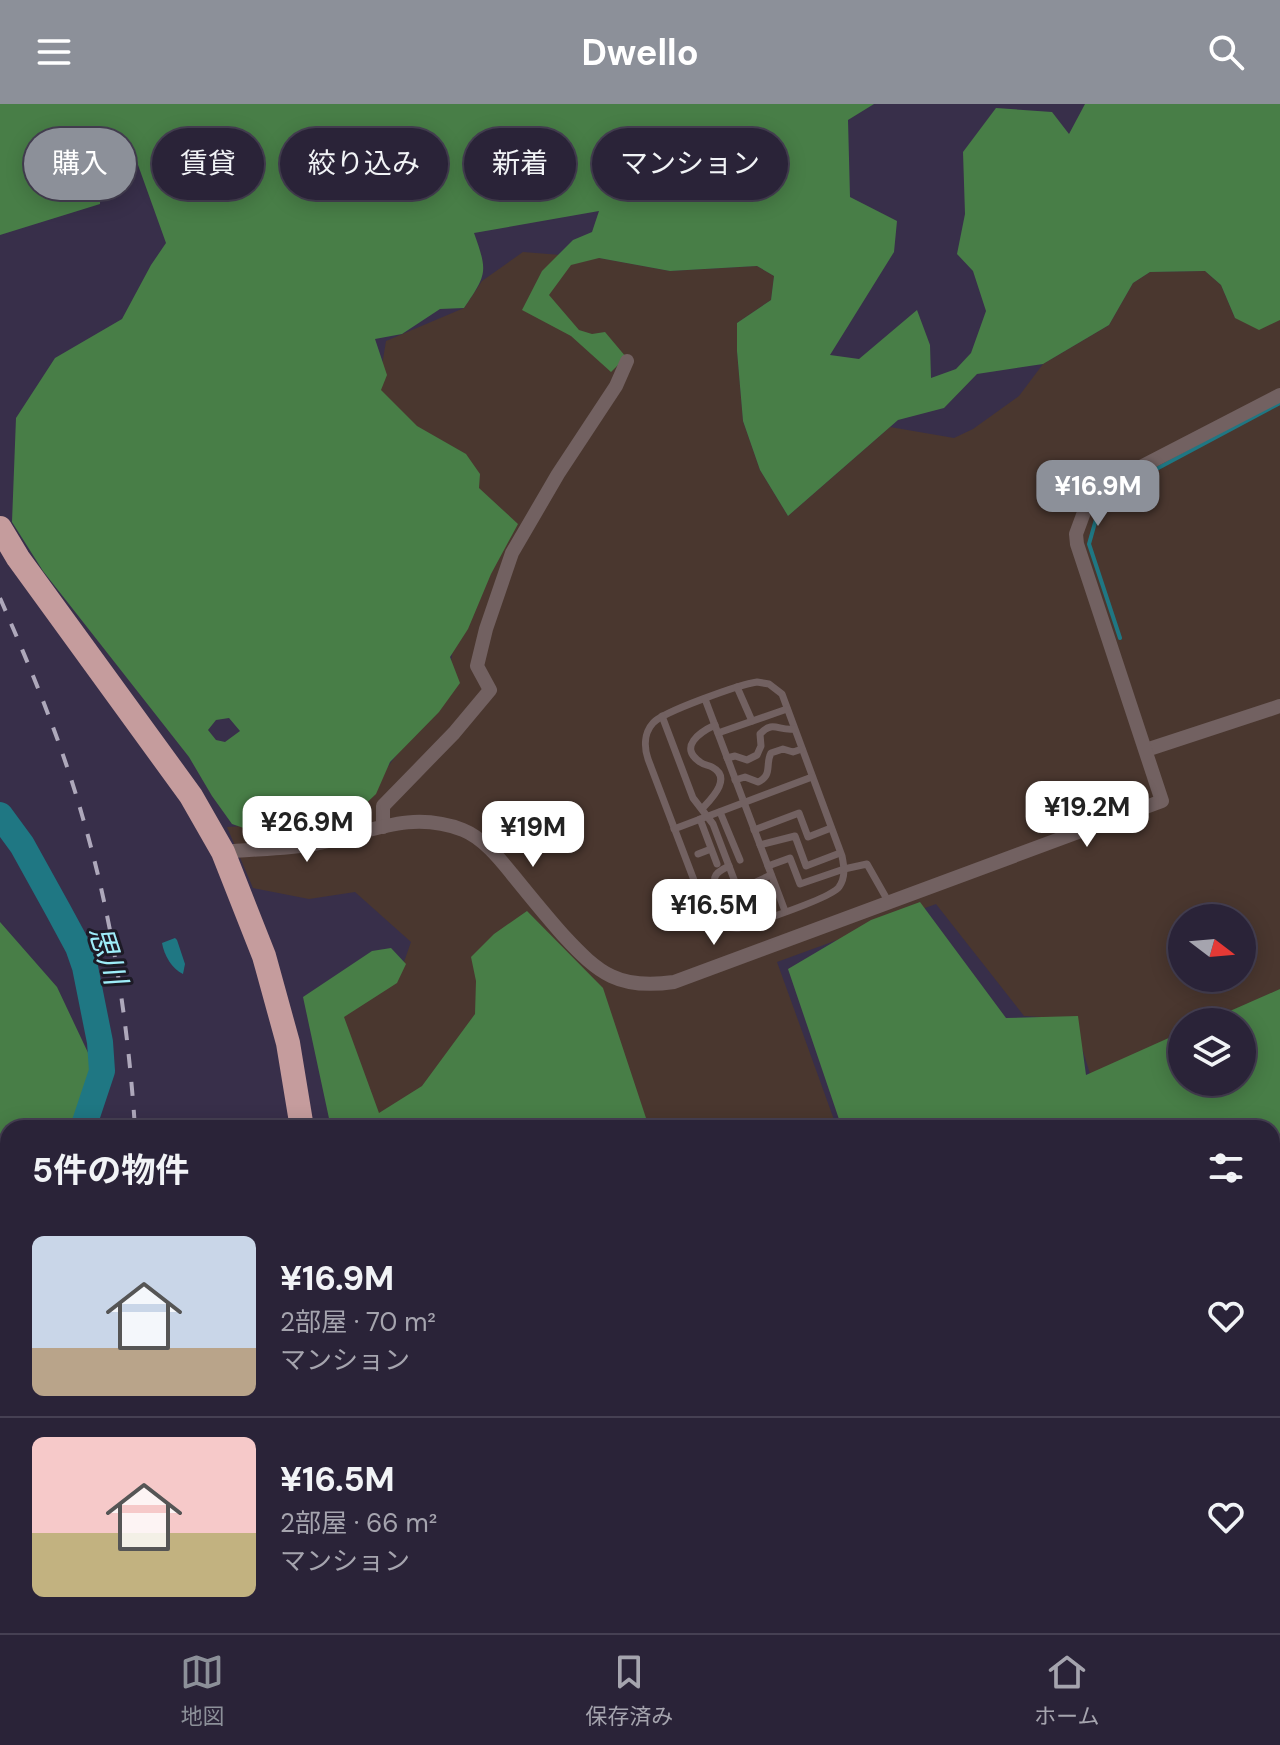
<!DOCTYPE html>
<html lang="ja">
<head>
<meta charset="utf-8">
<style>
  body { margin:0; font-family:"DM Sans","Noto Sans JP",sans-serif; background:#322b40; color:#f1f3f6; height:100vh; display:flex; flex-direction:column; font-size:30px; white-space:nowrap }
  * { box-sizing:border-box; margin:0 }
  p { font-size:26px; color:#a5a4ae }
  .icon { flex:none; width:44px; height:44px; fill:none; stroke:currentColor; stroke-width:2; stroke-linecap:round; stroke-linejoin:round }
  .map { position:relative; flex:1; overflow:hidden }
  .details { position:absolute; left:0px; top:1016px; width:1280px; height:514px; display:flex; flex-direction:column; background:#2a2338; border-radius:24px 24px 0 0; box-shadow:0 4px 20px #0003,0 0 0 2px #464053 }
  .details>* { flex:none }
  .guide { position:absolute; left:24px; top:24px; width:800px; height:72px; display:flex; gap:16px }
  .needle { width:52px; rotate:106deg }
  .controls { position:absolute; left:1168px; top:800px; display:grid; gap:16px }
  .controls a { display:grid; place-items:center; width:88px; height:88px; border-radius:50%; background:#2a2338; box-shadow:0 4px 20px #0003,0 0 0 2px #464053; font-size:40px }
  .price { position:absolute; translate:-50% -68px; padding:0 18px; border-radius:16px; background:#fff; color:#222; font-size:26px; line-height:52px; filter:drop-shadow(0 2px 4px #0008) }
  .price::after { content:''; position:absolute; left:50%; top:48px; width:24px; height:18px; margin-left:-12px; background:inherit; clip-path:polygon(0 0,100% 0,50% 100%) }
  .price.on { background:#8c9099; color:#fff }
  ul { padding:0; list-style:none }
  li { display:flex; align-items:center; gap:24px; height:200px; padding:0 32px }
  li+li { border-top:2px solid #464053 }
  li span { display:grid; place-items:center; flex:none; width:224px; height:160px; border-radius:12px; color:#555 }
  li>.icon { margin-inline-start:auto }
  span .icon { width:96px; height:96px; fill:#fffc; stroke-width:1 }
  li b { font-size:34px }
  h2 { display:flex; justify-content:space-between; align-items:center; height:96px; padding:0 32px; font-size:34px }
  .tag { padding:0 28px; border-radius:36px; background:#2a2338; box-shadow:0 4px 20px #0003,0 0 0 2px #464053; font-size:28px; line-height:72px }
  .tag.on { background:#8c9099; color:#fff }
  header { display:flex; justify-content:space-between; align-items:center; height:104px; padding:0 32px; background:#8c9099; color:#fff; font-size:36px; font-weight:700 }
  .menu { display:flex; justify-content:space-around; align-items:center; height:112px; border-top:2px solid #464053; background:#2a2338; font-size:22px; color:#a5a4ae }
  .menu a { display:grid; justify-items:center; gap:4px }
  .menu .on { color:#8c9099 }
  .map>svg:first-child { display:block }
  .industrial { fill:#4a372f; fill-rule:evenodd }
  .forest { fill:#487e47; fill-rule:evenodd }
  .water { fill:#1f7783 }
  .lines { fill:none; stroke-linecap:round; stroke-linejoin:round }
  .stream { stroke:#1f7783; stroke-width:4 }
  .river { stroke:#1f7783; stroke-width:26 }
  .lane { stroke:#726161; stroke-width:7 }
  .street { stroke:#726161; stroke-width:14 }
  .highway { stroke:#c59c9d; stroke-width:24 }
  .rail { stroke:#aea8bb; stroke-width:4; stroke-dasharray:14 14; stroke-linecap:butt }
  .labels { text-anchor:middle; dominant-baseline:central; stroke-width:6; stroke-linejoin:round; paint-order:stroke }
  .water-label { font-size:30px; font-style:italic; fill:#9eedf9; stroke:#1d1a26 }
</style>
</head>
<body>
<header><svg class="icon" aria-label="menu" viewBox="0 0 24 24"><path d="M4 6h16M4 12h16M4 18h16"/></svg>Dwello<svg class="icon" aria-label="search" viewBox="0 0 24 24"><circle cx="10" cy="10" r="6"/><path d="M15 15l6 6"/></svg></header>
<div class="map">
<svg width="1280" height="1529" viewBox="0 0 1280 1529">
  <rect width="100%" height="100%" fill="#382f4a"/>
  <!-- industrial -->
  <path class="industrial" d="M523,148L599,154L670,167L757,162L774,172L771,196L737,219V247L743,317L760,366L788,412L890,323L954,334L973,325L1019,292L1043,260L1109,221L1133,179L1150,168L1205,167L1221,181L1235,214H1280V894L1222,918H1182V935L1091,973L1073,915L1024,912L936,800L777,858L837,1024H630L485,920L427,992L378,1017L340,913L399,872L411,838L355,788L309,795L253,784L227,723L334,717L363,696L448,582L454,535L377,292L386,237L464,204L482,177ZM1182,814H1242V874H1182Z"/>
  <!-- forest -->
  <g class="forest">
    <path d="M0,0H874L848,16L850,93L897,117L894,148L830,251L859,255L917,206L930,241L931,274L956,265L971,249L986,207L973,167L957,150L965,110L963,48L996,4L1052,8L1069,30L1085,0H1280V216L1259,226L1235,214L1221,181L1205,167L1150,168L1133,179L1109,221L1043,260L977,270L944,304L898,316L788,412L760,366L743,317L737,247V219L771,196L774,172L757,162L670,167L599,154L571,161L549,191L579,226L592,230L605,228L626,253L611,268L571,232L522,206L542,167L573,136L592,128L599,107L474,129C488,168 487,170 464,204L440,205L402,230L375,235L387,271L381,286L417,322L466,350L480,370L479,384L518,420L491,470L468,525L450,553L460,579L439,608L390,658L376,690L341,723L295,731L258,729L232,720L212,692L189,653L43,467L12,418L16,314L55,254L122,215L151,161L166,139L133,47L101,65L100,100L0,131ZM229,614L240,627L225,638L216,636L208,626L216,616Z"/>
    <polygon points="920,798 1006,914 1078,912 1086,971 1182,928 1182,978 1242,978 1242,918 1205,918 1280,885 1280,1529 269,1529 270,1522 1272,1522 1272,1024 842,1024 788,865 871,816"/>
    <polygon points="527,807 603,884 647,1017 638,1024 335,1024 330,1019 303,893 372,847 391,844 406,860 397,879 344,913 379,1009 422,982 475,910 476,877 471,853 494,830"/>
    <polygon points="0,818 57,883 91,955 85,995 76,1024 8,1024 8,1214 0,1232"/>
  </g>
  <!-- water -->
  <path class="water" d="M175,834L177,836L185,860L183,870C172,865 164,851 162,839Z"/>
  <g class="lines">
    <!-- stream -->
    <polyline class="stream" points="1120,534 1089,440 1102,394 1280,299"/>
    <!-- river -->
    <g class="river">
      <polyline points="0,711 22,741 58,806 78,843 85,863 100,938 102,967 83,1024"/>
      <path d="M8,1265C3,1284 3,1303 8,1322"/>
      <polyline points="115,1522 117,1529"/>
    </g>
    <!-- lane -->
    <g class="lane">
      <path d="M757,578L769,580L782,590L842,752C844,762 846,773 839,783C830,795 757,818 739,824C719,825 711,817 703,800L648,655C644,643 644,629 653,619C662,608 741,580 757,578Z"/>
      <polyline points="737,583 752,617"/>
      <polyline points="705,595 785,807"/>
      <polyline points="662,612 693,694 713,720 751,820"/>
      <polyline points="718,629 787,605"/>
      <path d="M727,654L735,652L747,656L757,651L761,642L760,630C773,616 778,627 794,625"/>
      <path d="M735,676L745,673L758,678C773,671 765,660 771,649L783,645L793,648L802,645"/>
      <path d="M702,705C711,695 733,674 712,663C708,661 704,661 700,658C678,643 700,628 715,621"/>
      <polyline points="720,708 740,756"/>
      <polyline points="700,715 717,760"/>
      <polyline points="674,725 812,673"/>
      <polyline points="754,726 799,709 808,733 831,724"/>
      <polyline points="760,741 795,732 806,762 840,749"/>
      <polyline points="698,750 711,745"/>
      <polyline points="768,762 790,754 800,780 844,765 867,760 888,797"/>
      <polyline points="746,805 761,799 754,779 771,771"/>
      <path d="M706,806L722,803L726,799V788C709,776 712,770 729,762"/>
    </g>
    <!-- street -->
    <g class="street">
      <polyline points="1146,646 1280,602"/>
      <polyline points="383,723 383,702 454,629 490,586 477,562 486,525 512,449 558,370 616,282 627,257"/>
      <path d="M223,748C253,745 285,745 314,740C368,730 408,705 463,726C483,734 499,754 512,770C529,791 546,812 563,831C599,870 619,886 674,878L1162,697L1077,440L1076,430L1090,392L1104,382L1280,291"/>
    </g>
    <!-- highway -->
    <g class="highway">
      <polyline points="0,424 18,454 191,692 223,748 264,852 288,939 302,1024"/>
      <polyline points="255,1529 257,1522"/>
    </g>
    <!-- rail -->
    <g class="rail">
      <path d="M0,494C31,565 61,637 82,711C112,813 128,918 135,1024"/>
      <polyline points="171,1522 172,1529"/>
    </g>
  </g>
  <g class="labels">
    <!-- water labels -->
    <g class="water-label">
      <text transform="translate(108 851) rotate(72)">思川</text>
    </g>
  </g>
</svg>
<div class="controls">
<a><svg class="needle" viewBox="-14 -14 28 28"><path d="M0-13l5 13h-10z" fill="#e53935"/><path d="M0 13l5-13h-10z" fill="#a5a4ae"/></svg></a>
<a><svg class="icon" aria-label="layers" viewBox="0 0 24 24"><path d="M12 4l9 5-9 5-9-5zM3 14l9 5 9-5"/></svg></a>
</div>
<b class="price on" style="left:1098px;top:424px">¥16.9M</b>
<b class="price" style="left:1087px;top:745px">¥19.2M</b>
<b class="price" style="left:307px;top:760px">¥26.9M</b>
<b class="price" style="left:533px;top:765px">¥19M</b>
<b class="price" style="left:714px;top:843px">¥16.5M</b>
<div class="guide">
<a class="tag on">購入</a>
<a class="tag">賃貸</a>
<a class="tag">絞り込み</a>
<a class="tag">新着</a>
<a class="tag">マンション</a>
</div>
<section class="details">
<h2>5件の物件<svg class="icon" aria-label="filters" viewBox="0 0 24 24"><path d="M4 7h16M4 17h16"/><circle cx="9" cy="7" r="2"/><circle cx="15" cy="17" r="2"/></svg></h2>
<ul>
<li><span style="background:linear-gradient(#c9d6e8 70%,#b9a48a 0)"><svg class="icon" aria-label="home" viewBox="0 0 24 24"><path d="M3 11l9-7 9 7M6 9v11h12V9"/></svg></span><div><b>¥16.9M</b><p>2部屋 · 70 m²</p><p>マンション</p></div><svg class="icon" aria-label="heart" viewBox="0 0 24 24"><path d="M12 20l-8-8c-3-5 5-10 8-4 3-6 11-1 8 4z"/></svg></li>
<li><span style="background:linear-gradient(#f6c9c9 60%,#c2b280 0)"><svg class="icon" aria-label="home" viewBox="0 0 24 24"><path d="M3 11l9-7 9 7M6 9v11h12V9"/></svg></span><div><b>¥16.5M</b><p>2部屋 · 66 m²</p><p>マンション</p></div><svg class="icon" aria-label="heart" viewBox="0 0 24 24"><path d="M12 20l-8-8c-3-5 5-10 8-4 3-6 11-1 8 4z"/></svg></li>
</ul>
</section>
</div>
<nav class="menu">
<a class="on"><svg class="icon" aria-label="map" viewBox="0 0 24 24"><path d="M3 6l6-2 6 2 6-2v14l-6 2-6-2-6 2zM9 4v14M15 6v14"/></svg>地図</a>
<a><svg class="icon" aria-label="saved" viewBox="0 0 24 24"><path d="M7 4h10v16l-5-4-5 4z"/></svg>保存済み</a>
<a><svg class="icon" aria-label="home" viewBox="0 0 24 24"><path d="M3 11l9-7 9 7M6 9v11h12V9"/></svg>ホーム</a>
</nav>
</body>
</html>
